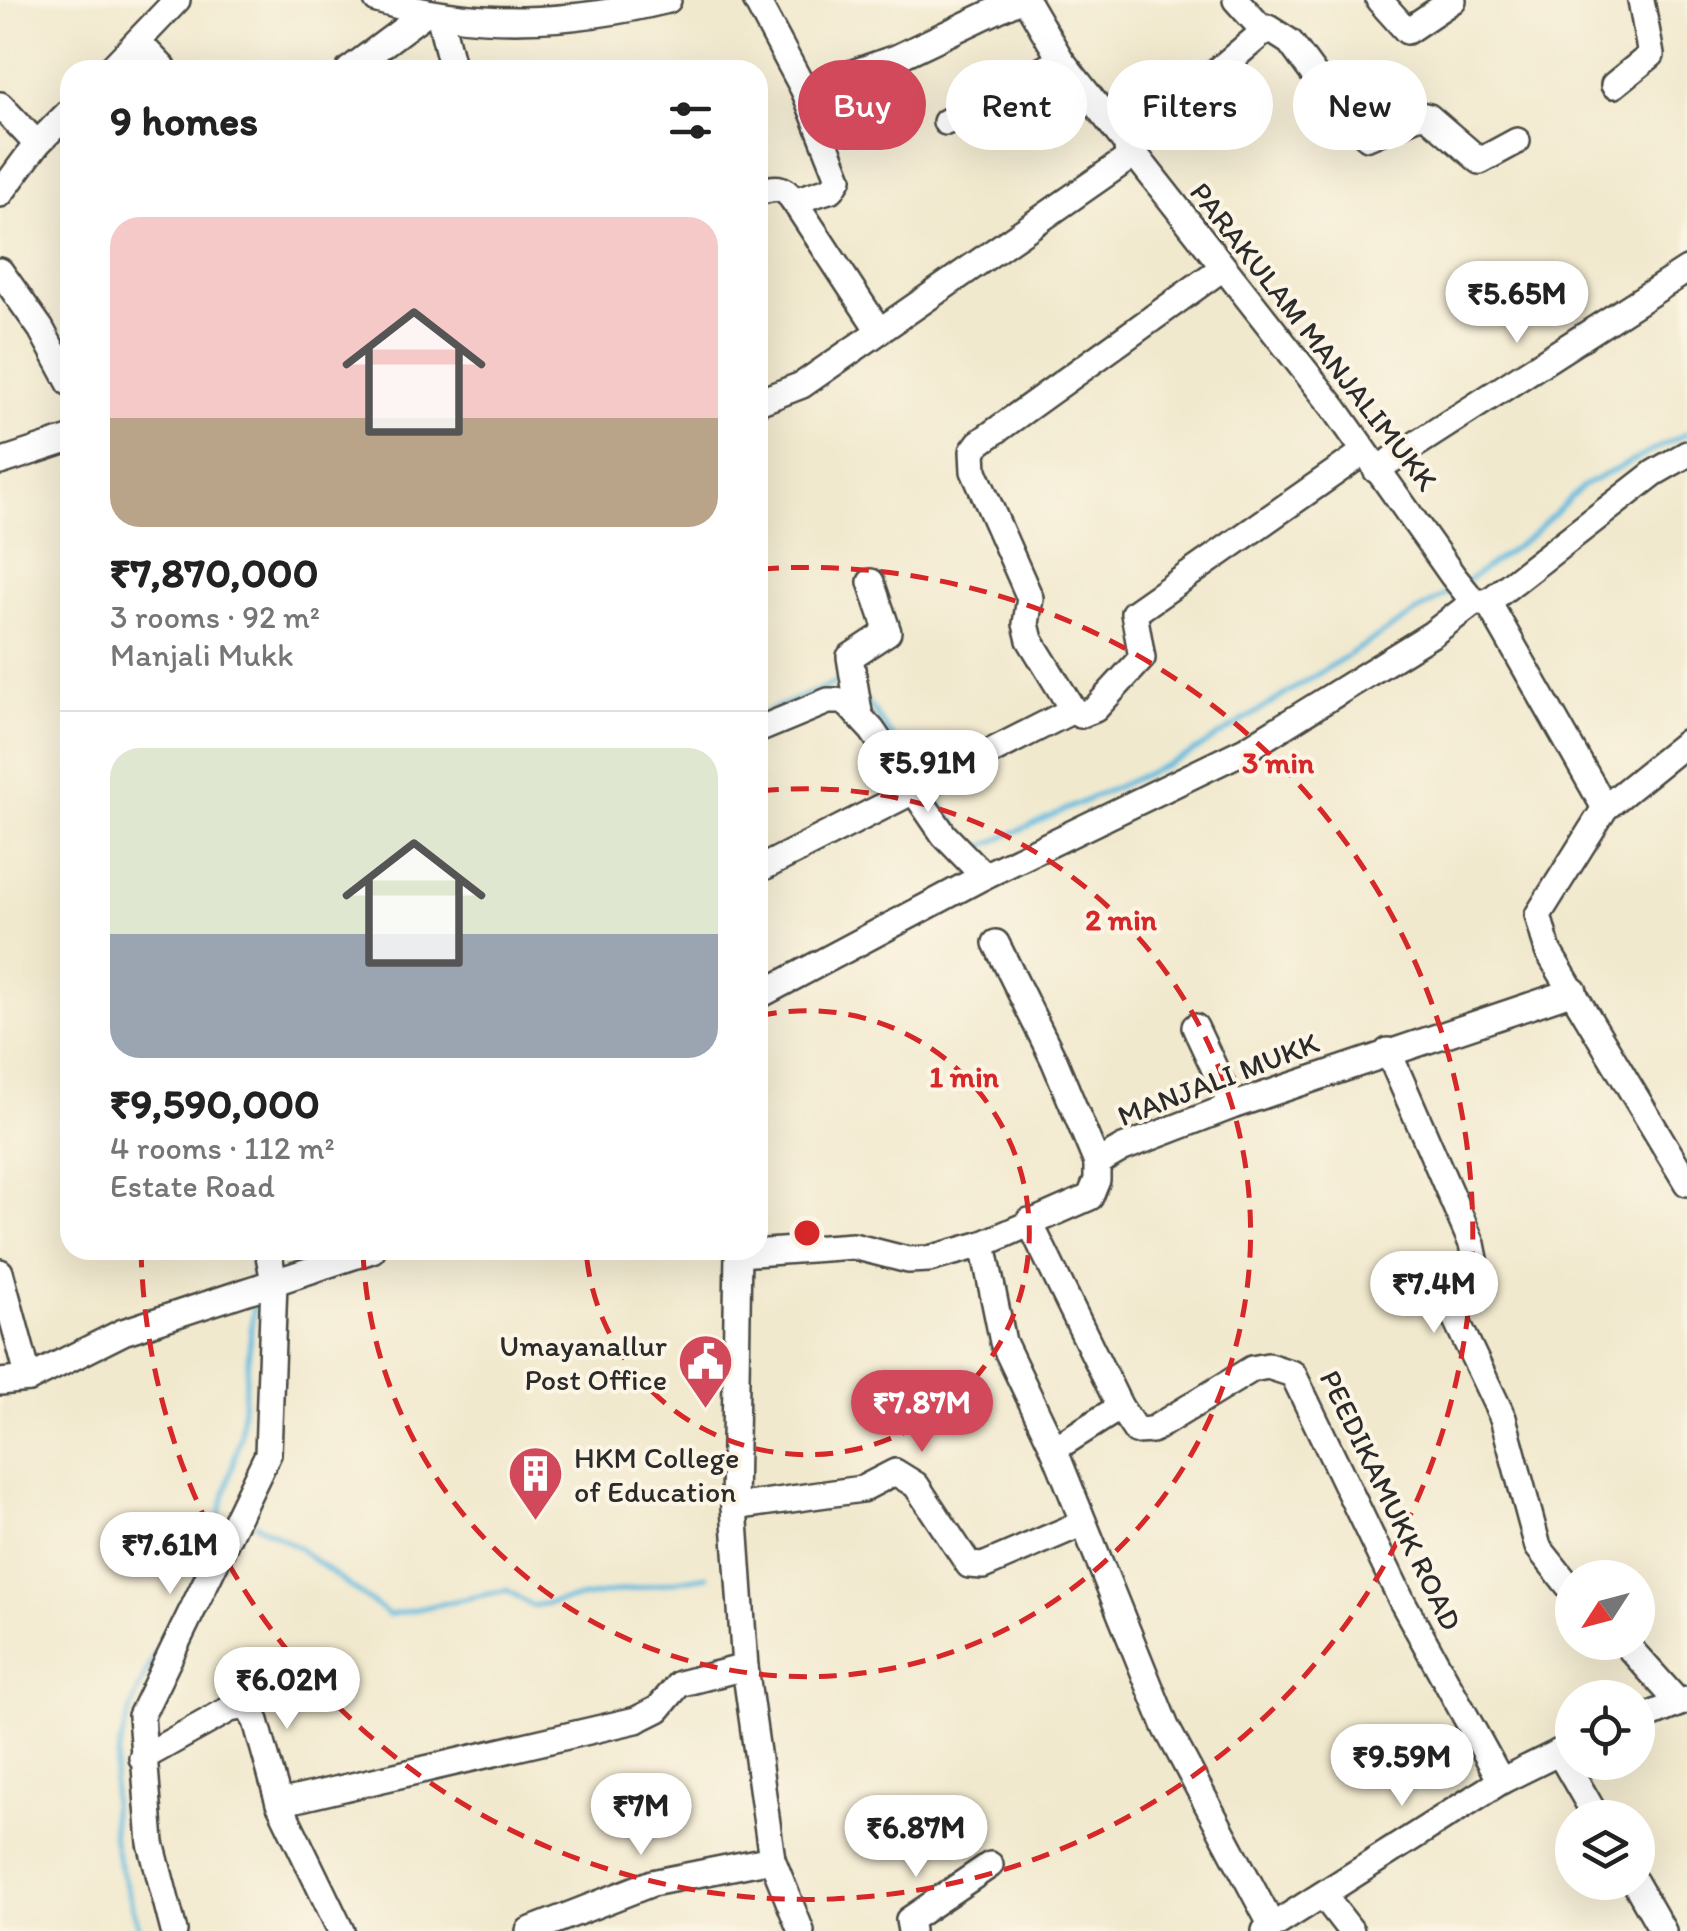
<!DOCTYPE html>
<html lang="en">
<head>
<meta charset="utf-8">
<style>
  body { margin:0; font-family:Itim,sans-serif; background:#f6f6f6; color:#222; height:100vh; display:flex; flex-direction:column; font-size:38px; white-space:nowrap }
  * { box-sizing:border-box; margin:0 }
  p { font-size:32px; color:#767676 }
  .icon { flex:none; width:55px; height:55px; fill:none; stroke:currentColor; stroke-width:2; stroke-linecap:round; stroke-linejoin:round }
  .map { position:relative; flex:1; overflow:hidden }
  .sheet { position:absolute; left:60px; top:60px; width:708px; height:1200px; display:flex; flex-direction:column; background:#fff; border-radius:30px; box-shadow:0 10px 40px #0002 }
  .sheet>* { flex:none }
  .guide { position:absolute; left:798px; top:60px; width:738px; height:90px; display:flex; gap:20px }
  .needle { width:65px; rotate:234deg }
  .fabs { position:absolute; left:1555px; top:1560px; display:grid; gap:20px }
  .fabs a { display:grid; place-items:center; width:100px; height:100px; border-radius:50%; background:#fff; box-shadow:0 10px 40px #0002; font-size:50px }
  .price { position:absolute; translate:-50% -85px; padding:0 22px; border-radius:35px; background:#fff; color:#222; font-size:32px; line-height:65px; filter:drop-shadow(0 2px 5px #0008) }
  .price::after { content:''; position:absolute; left:50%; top:60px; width:30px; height:22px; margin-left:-15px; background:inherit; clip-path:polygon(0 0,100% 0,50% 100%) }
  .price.active { background:#d1495b; color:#fff }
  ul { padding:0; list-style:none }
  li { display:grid; align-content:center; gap:20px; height:530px; padding:0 50px }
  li+li { border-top:2px solid #e0e0e0 }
  li span { display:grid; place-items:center; height:310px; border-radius:30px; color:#555 }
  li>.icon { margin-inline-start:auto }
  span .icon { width:180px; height:180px; fill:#fffc; stroke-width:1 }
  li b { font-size:42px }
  h2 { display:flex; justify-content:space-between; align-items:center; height:120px; padding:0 50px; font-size:42px }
  .tag { padding:0 35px; border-radius:45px; background:#fff; box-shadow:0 10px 40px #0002; font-size:35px; line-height:90px }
  .tag.active { background:#d1495b; color:#fff }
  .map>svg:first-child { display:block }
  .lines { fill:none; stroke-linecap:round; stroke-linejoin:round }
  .stream { stroke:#61bade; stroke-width:5 }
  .minor-casing { stroke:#494843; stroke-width:30 }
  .minor { stroke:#fff; stroke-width:25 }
  .ring { fill:none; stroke:#d62828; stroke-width:5; stroke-dasharray:18 12 }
  .labels { text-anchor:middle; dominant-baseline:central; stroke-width:8; stroke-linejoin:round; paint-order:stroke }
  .street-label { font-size:30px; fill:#2b2b2b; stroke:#fcf5e5 }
  .poi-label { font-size:30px; fill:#2b2b2b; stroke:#fcf5e5; text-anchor:end }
  .centre { fill:#d62828; stroke:#fcf5e5; stroke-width:5 }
  .ring-label { font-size:30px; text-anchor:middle; font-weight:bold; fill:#d62828; stroke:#fcf5e5; stroke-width:8; stroke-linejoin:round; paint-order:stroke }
</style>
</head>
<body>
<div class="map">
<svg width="1687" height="1931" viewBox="0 0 1687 1931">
  <rect width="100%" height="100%" fill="#fcf5e5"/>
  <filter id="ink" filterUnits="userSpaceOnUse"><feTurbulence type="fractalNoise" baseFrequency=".01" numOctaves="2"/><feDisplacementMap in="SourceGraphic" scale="20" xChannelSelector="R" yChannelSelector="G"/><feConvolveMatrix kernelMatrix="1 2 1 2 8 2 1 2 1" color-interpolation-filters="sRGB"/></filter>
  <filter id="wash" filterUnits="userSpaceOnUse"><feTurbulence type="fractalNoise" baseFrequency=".0048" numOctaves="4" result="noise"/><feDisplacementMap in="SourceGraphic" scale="40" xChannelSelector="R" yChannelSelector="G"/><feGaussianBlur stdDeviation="2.25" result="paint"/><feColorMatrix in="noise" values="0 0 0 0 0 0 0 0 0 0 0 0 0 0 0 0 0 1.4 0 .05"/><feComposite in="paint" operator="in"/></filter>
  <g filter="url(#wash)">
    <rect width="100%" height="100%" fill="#f1e9ce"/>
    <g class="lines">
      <!-- stream -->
      <g class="stream">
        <polyline points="1467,581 1532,535 1583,486 1687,433"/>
        <polyline points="868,703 922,779"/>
        <polyline points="758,715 843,680 846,683"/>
        <polyline points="932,793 973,845 984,846 1188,755 1454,589"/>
        <polyline points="250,1250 254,1278"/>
        <polyline points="256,1524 297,1547 389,1615 507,1590 532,1606 707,1576"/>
        <polyline points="212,1543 240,1437 254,1302"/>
        <path d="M140,1931C131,1897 112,1854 112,1819C110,1731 150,1663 189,1589"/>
      </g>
    </g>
  </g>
  <g filter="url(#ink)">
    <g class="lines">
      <defs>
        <g id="minor">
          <path d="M377,0C474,29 570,24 668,0"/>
          <polyline points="756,0 804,90 839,178 832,189 794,201 878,329"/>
          <polyline points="1026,0 1061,60 1335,409 1453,576 1474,602 1488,602"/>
          <polyline points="1236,0 1263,30"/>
          <polyline points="1379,0 1407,31 1453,0"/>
          <polyline points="440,18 453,70"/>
          <polyline points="138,42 165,70"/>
          <polyline points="110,70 177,0"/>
          <polyline points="349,70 424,14"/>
          <polyline points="1614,85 1651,55 1641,0"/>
          <polyline points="804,90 896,58 1018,0"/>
          <polyline points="0,105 37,144 70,111"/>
          <polyline points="946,122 1061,60"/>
          <polyline points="1127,148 1268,28 1290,42 1346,118 1368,137 1420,115 1429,117 1480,161 1517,141"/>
          <path d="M758,192C775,187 783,185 794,201"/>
          <polyline points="0,194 37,144"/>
          <polyline points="1221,269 979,443 973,451 974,471 1030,598 1026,624 1030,640 1073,710 1080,715 1095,709 1142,658 1134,613 1364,452"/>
          <polyline points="0,271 41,329 70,383"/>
          <polyline points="758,402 802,385 1133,155"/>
          <polyline points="0,462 70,439"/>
          <polyline points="1376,470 1687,270"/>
          <polyline points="1488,602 1654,473 1687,454"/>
          <polyline points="1488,602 1605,808"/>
          <polyline points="859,712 850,657 888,632 871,582"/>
          <polyline points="758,730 828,701 845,701 872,730 944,835 984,876"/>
          <polyline points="1687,742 1605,808 1538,915 1548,951 1687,1183"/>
          <polyline points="758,870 1073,710"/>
          <polyline points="996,943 1054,1060 1097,1163"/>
          <polyline points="758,996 984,876 1245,750 1432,634 1474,602"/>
          <polyline points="1195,1027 1232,1106"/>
          <polyline points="1388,1051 1472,1244 1475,1259 1449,1296 1451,1309 1503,1418 1538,1547 1572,1590"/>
          <polyline points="1029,1221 1120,1407 1136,1431 1152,1430 1252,1369 1268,1366 1293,1374 1402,1601 1501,1781"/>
          <polyline points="983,1244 1003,1342 1054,1449"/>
          <polyline points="738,1250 734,1507 745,1667 772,1859 801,1931"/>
          <polyline points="738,1254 853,1246 908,1260 929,1259 983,1244 1090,1197 1097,1180 1097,1163 1123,1148 1232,1106 1574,991"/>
          <polyline points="0,1272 29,1379"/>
          <polyline points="0,1382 29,1379 123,1332 372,1250"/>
          <polyline points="1120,1407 1054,1449 1166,1727 1272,1926"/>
          <polyline points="734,1507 862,1489 895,1472 916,1485 969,1565 983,1566 1081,1524"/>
          <polyline points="1624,1642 1679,1703"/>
          <polyline points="1638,1720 1687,1700"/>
          <polyline points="1559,1752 1597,1818"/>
          <polyline points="142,1758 230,1709 247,1706 256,1721 279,1803 341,1931"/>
          <polyline points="279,1803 636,1720 658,1709 679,1684 745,1667"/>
          <polyline points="1635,1882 1663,1931"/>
          <polyline points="1323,1895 1351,1931"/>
          <polyline points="174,1931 151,1843 141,1716 268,1454 274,1282 268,1250"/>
          <polyline points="529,1931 652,1883 772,1859"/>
          <polyline points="911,1931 909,1920 990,1865"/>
          <polyline points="1265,1931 1501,1781 1572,1746"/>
        </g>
      </defs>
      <!-- minor casing -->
      <use href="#minor" class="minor-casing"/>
      <!-- minor -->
      <use href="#minor" class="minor"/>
    </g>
  </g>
  <!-- distance rings -->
  <g class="ring">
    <path d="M759 1016A222 222 0 1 1 586 1250"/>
    <path d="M761 791A444 444 0 1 1 363 1252"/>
    <path d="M761 569A666 666 0 1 1 141 1250"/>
  </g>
  <!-- icons -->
  <defs>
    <symbol id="civic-pin" viewBox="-11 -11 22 30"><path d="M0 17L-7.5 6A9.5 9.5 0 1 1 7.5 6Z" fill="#d1495b" stroke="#fcf5e5"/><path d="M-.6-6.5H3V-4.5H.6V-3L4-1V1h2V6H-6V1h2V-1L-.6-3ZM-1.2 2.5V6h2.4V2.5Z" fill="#fff"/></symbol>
    <symbol id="building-pin" viewBox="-11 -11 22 30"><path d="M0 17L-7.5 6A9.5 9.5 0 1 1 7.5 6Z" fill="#d1495b" stroke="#fcf5e5"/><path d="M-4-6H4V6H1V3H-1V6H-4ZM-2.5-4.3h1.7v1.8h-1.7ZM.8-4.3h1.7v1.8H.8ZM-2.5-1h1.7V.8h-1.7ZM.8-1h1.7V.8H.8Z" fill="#fff"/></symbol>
  </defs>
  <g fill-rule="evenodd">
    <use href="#civic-pin" x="674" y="1330" width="63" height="86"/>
    <use href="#building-pin" x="504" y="1442" width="63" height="86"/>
  </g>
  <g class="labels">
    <!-- street labels -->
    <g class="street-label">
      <text transform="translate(1314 336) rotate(52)">PARAKULAM MANJALIMUKK</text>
      <text transform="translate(1218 1079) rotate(-21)">MANJALI MUKK</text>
      <text transform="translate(1391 1500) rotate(64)">PEEDIKAMUKK ROAD</text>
    </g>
    <!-- poi labels -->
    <g class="poi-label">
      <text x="667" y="1345">Umayanallur<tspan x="667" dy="34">Post Office</tspan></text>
      <text x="574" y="1457" text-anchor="start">HKM College<tspan x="574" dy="34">of Education</tspan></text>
    </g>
  </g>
  <circle cx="807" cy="1233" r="15" class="centre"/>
  <g class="ring-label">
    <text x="1278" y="773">3 min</text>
    <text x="1121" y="930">2 min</text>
    <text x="964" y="1087">1 min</text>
  </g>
</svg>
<div class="fabs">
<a><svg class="needle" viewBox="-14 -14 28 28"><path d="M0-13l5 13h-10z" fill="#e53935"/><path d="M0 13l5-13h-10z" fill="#767676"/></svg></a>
<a><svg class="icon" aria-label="locate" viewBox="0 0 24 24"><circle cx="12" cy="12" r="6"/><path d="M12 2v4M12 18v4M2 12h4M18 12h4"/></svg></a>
<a><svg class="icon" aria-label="layers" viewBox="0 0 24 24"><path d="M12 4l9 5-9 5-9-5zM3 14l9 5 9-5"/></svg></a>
</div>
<b class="price" style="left:1517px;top:346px">₹5.65M</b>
<b class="price" style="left:928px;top:815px">₹5.91M</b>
<b class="price" style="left:1434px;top:1336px">₹7.4M</b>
<b class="price active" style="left:922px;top:1455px">₹7.87M</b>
<b class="price" style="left:170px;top:1597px">₹7.61M</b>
<b class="price" style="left:287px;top:1732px">₹6.02M</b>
<b class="price" style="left:1402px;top:1809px">₹9.59M</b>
<b class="price" style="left:641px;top:1858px">₹7M</b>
<b class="price" style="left:916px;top:1880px">₹6.87M</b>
<div class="guide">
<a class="tag active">Buy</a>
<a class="tag">Rent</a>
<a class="tag">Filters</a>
<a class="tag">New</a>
</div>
<section class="sheet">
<h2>9 homes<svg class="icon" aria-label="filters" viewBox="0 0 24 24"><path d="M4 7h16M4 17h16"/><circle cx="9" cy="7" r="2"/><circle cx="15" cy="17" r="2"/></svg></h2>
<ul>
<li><span style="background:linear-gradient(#f6c9c9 65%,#b9a48a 0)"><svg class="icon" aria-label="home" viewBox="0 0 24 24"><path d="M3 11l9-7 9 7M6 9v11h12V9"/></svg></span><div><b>₹7,870,000</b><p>3 rooms · 92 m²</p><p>Manjali Mukk</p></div></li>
<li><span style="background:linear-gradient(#dfe7d0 60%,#9aa5b1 0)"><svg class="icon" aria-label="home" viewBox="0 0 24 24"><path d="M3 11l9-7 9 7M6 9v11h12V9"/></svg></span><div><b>₹9,590,000</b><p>4 rooms · 112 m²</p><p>Estate Road</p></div></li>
</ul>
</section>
</div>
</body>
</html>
